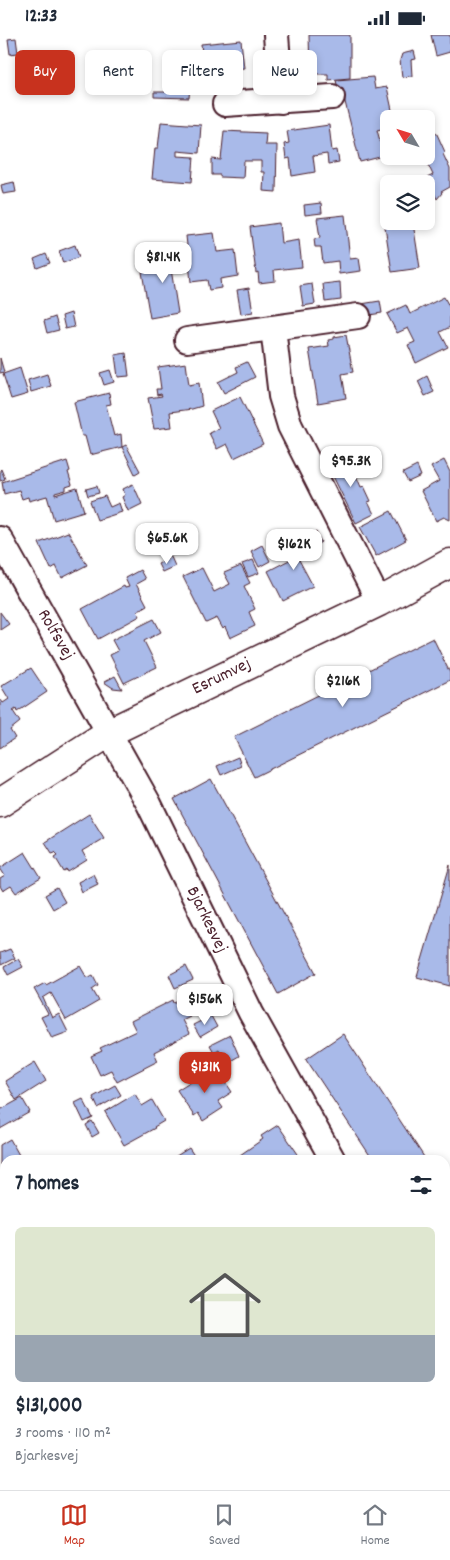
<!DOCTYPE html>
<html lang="en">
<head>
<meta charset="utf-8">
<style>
  body { margin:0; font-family:Dekko,sans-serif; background:#f2f2f3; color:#1f2937; height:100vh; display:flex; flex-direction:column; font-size:19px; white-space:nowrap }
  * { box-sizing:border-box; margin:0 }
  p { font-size:16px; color:#747a83 }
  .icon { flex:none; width:28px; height:28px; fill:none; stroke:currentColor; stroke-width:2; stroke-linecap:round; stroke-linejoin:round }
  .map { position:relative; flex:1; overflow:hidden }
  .panel { position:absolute; left:0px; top:1120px; width:450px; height:335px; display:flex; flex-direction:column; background:#fff; border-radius:15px 15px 0 0; box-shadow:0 2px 8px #0003 }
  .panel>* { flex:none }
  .hud { position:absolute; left:15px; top:15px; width:420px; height:45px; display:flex; gap:10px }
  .needle { width:32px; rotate:308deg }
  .controls { position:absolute; left:380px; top:75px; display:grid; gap:10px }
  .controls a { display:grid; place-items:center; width:55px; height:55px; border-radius:8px; background:#fff; box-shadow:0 2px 8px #0003; font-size:25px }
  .price { position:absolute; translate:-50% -42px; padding:0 11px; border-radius:10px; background:#fff; color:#222; font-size:16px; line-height:32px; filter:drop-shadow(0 1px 2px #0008) }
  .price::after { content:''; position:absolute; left:50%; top:30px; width:15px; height:11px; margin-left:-8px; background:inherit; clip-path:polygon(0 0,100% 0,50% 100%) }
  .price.current { background:#c8321e; color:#fff }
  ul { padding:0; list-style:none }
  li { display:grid; align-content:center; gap:10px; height:265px; padding:0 15px }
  li span { display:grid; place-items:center; height:155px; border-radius:8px; color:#555 }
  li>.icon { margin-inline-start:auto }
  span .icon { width:90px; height:90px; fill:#fffc; stroke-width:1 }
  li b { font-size:21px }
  h2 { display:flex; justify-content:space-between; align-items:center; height:60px; padding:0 15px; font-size:21px }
  .tag { padding:0 18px; border-radius:8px; background:#fff; box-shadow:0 2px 8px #0003; font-size:18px; line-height:45px }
  .tag.current { background:#c8321e; color:#fff }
  .status { display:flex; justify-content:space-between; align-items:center; height:35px; padding:0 25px; background:#fff; direction:ltr }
  .status svg { height:14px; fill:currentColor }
  .tabs { display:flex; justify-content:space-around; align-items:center; height:70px; border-top:1px solid #e0e1e3; background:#fff; font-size:14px; color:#747a83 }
  .tabs a { display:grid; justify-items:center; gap:2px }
  .tabs .current { color:#c8321e }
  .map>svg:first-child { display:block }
  .building { fill:#a9bae9; stroke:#4a1f2b }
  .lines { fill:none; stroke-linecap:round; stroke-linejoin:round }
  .street-casing { stroke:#4a1f2b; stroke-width:28 }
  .secondary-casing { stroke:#4a1f2b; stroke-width:31 }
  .street { stroke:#fff; stroke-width:24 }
  .secondary { stroke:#fff; stroke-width:28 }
  .labels { text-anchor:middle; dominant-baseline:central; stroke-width:4; stroke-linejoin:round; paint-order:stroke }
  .street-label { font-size:18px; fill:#4a1f2b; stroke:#fff }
</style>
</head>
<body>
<div class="status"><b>12:33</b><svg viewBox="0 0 49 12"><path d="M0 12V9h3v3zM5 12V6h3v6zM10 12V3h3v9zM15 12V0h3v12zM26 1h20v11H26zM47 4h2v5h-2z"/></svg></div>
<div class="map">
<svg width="450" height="1455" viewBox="0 0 450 1455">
  <rect width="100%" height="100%" fill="#fff"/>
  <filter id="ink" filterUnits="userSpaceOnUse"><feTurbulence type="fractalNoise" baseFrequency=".02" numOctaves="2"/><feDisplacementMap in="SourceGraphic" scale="10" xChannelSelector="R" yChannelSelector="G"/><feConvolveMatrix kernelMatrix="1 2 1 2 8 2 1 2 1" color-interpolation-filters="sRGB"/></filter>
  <g filter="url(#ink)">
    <!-- building -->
    <g class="building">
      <polygon points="309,0 350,0 350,43 328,45 328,39 310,39"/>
      <polygon points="431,0 450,0 450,17 436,21"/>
      <polygon points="16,3 18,18 10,19 8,4"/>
      <polygon points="241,5 244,33 224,35 226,47 195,51 192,30 203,28 201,9"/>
      <polygon points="414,16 416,24 411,25 412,41 402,42 400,25 402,19"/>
      <polygon points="373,42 375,54 387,52 394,84 389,84 389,92 377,95 384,121 360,127 344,63 340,64 336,45"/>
      <polygon points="166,51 190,51 189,63 154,62 154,57 166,57"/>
      <polygon points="161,87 201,90 199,118 177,116 177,121 194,122 192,147 152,144 155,113 158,113"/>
      <polygon points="329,90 332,116 337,115 339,127 328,129 327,119 313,121 315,137 292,141 290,123 286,124 284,109 289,108 287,96"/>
      <polygon points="224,96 266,98 265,110 277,110 276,157 263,156 264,137 261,137 261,126 244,126 243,143 220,142 220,140 212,140 212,124 221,125"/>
      <polygon points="436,97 445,117 443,119 450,134 450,152 441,157 442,158 437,164 427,143 433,140 424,121 426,121 426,102"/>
      <polygon points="14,147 16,157 3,159 1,150"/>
      <polygon points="321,168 322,178 305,180 304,170"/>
      <polygon points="345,180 350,224 359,223 361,236 339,239 338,226 323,228 321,212 315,212 314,204 320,203 317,183"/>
      <polygon points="279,188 281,208 299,205 302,232 274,235 275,246 259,248 258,237 256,238 250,192"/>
      <polygon points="413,188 420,233 392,237 385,192"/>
      <polygon points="214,198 217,217 235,215 238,241 220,244 221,253 209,255 207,245 191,247 186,201"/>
      <polygon points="178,209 181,233 171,234 178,278 150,283 142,237 159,234 157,221 165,219 164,211"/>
      <polygon points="75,210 79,222 63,228 59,216"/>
      <polygon points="46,219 50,228 37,233 34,224"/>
      <polygon points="340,247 341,265 325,267 323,249"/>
      <polygon points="312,249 315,269 303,271 300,251"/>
      <polygon points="249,253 253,277 241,279 237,255"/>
      <polygon points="444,262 450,273 450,292 440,297 448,312 416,328 408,310 415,307 408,293 397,298 387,279 406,270 410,279"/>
      <polygon points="380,266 382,278 363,281 361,269"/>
      <polygon points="71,278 74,292 65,294 62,281"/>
      <polygon points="55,282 59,295 47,298 44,286"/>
      <polygon points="346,300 353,337 342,339 346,363 318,368 309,314 329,311 328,305 334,304 334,302"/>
      <polygon points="126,318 129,341 118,342 115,320"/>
      <polygon points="0,323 4,337 0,338"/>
      <polygon points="247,327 255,342 224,358 218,347 238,337 236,332"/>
      <polygon points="186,328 189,350 199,348 202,371 192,374 170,377 172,392 154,394 148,363 162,361 161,359 157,360 156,354 161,354 158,332"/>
      <polygon points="20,333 28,359 11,364 3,339"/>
      <polygon points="110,335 114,347 104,350 100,338"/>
      <polygon points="47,339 51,351 31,357 28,345"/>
      <polygon points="427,341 434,357 425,361 418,346"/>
      <polygon points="109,358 111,369 106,370 114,401 121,399 122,412 90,420 85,401 82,401 74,367"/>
      <polygon points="240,362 263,409 234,423 227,409 217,414 209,398 219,393 211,376"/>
      <polygon points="126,410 140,436 135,439 122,412"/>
      <polygon points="347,419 361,452 364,451 371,466 368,467 374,479 356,488 327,429"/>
      <polygon points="444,425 450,437 450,485 444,482 436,486 421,456 439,446 431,432"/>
      <polygon points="67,426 70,436 68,437 72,450 66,452 66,455 55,458 55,460 77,453 84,476 54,485 47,461 29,466 28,462 22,464 19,455 4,459 2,447"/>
      <polygon points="417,431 421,441 408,447 403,438"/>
      <polygon points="1,434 5,444 0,446 0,435"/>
      <polygon points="133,449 142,469 128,476 122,462 125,460 123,454"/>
      <polygon points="97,451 99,458 88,461 86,454"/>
      <polygon points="105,461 110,472 119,468 122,477 97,485 90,466"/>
      <polygon points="391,476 406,505 376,521 360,492"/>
      <polygon points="68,497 87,530 62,543 56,531 51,534 39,508"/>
      <polygon points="316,497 321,507 304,517 305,520 298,523 313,551 283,566 268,536 295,522 293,517 301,512 298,507"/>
      <polygon points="262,510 270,526 259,532 251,516"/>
      <polygon points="171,522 175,531 162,537 158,529"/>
      <polygon points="253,525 259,538 248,542 242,529"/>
      <polygon points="241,531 250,548 244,551 255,574 249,577 255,591 230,603 225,592 223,594 217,583 206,588 183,542 202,533 214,557 230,549 224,538"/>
      <polygon points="140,535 145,544 136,549 147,570 137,576 140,581 98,604 82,574 124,551 125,553 129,552 125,543"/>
      <polygon points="0,577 9,589 0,595"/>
      <polygon points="154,584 161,597 144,606 157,632 124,648 110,620 118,616 112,605"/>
      <polygon points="433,603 450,638 450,645 254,742 234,702"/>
      <polygon points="31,633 47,657 17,677 16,674 13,676 20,687 10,695 15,703 0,713 0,666 1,665 3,668 9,664 1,651"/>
      <polygon points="115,641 122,654 113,653 104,647"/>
      <polygon points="238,722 241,731 221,740 217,731"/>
      <polygon points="211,744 316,938 278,959 174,764"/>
      <polygon points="89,779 104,803 82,816 87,825 68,837 67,835 64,837 55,822 58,820 55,817 52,818 45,807"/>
      <polygon points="25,817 41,843 16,858 11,851 3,856 0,851 0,844 5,841 0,833"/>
      <polygon points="450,830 450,951 417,942"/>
      <polygon points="93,839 98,849 82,857 78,847"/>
      <polygon points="57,853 65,867 53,874 45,860"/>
      <polygon points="10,914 15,923 1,930 0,918"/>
      <polygon points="18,924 23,932 8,940 4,932"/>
      <polygon points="80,931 87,943 93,940 98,950 92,954 99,966 66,985 51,958 43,963 52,983 59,979 68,997 52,1003 41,982 48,979 34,954 45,948 46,950"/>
      <polygon points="186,931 193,945 175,953 169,940"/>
      <polygon points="181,964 190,981 182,985 189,999 154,1017 158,1026 117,1047 111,1035 100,1040 91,1021 102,1016 100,1013 136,996 131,986 173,965 174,968"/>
      <polygon points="211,981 217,992 200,1002 193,990"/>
      <polygon points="343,999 426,1125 373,1125 306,1024"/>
      <polygon points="230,1000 239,1021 220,1032 213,1021 220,1017 219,1014 214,1017 210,1010"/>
      <polygon points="35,1027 46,1046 16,1065 5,1046"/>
      <polygon points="215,1031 232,1057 218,1066 223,1073 203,1086 198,1078 194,1081 177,1055"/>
      <polygon points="115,1050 121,1060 98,1073 93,1062"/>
      <polygon points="135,1059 142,1071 152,1065 164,1086 154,1092 155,1093 124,1110 105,1077"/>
      <polygon points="22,1063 30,1077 0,1094 0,1075"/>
      <polygon points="83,1064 93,1083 84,1087 75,1068"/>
      <polygon points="92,1086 99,1098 92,1102 86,1090"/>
      <polygon points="278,1090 302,1125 277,1125 273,1120 266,1125 244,1125 240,1120 263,1104 261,1101"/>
      <polygon points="10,1104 19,1120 10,1125 5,1125 5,1128 0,1130 0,1110"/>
      <polygon points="189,1113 197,1125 170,1125"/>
      <polygon points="5,1161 5,1177 0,1168 0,1164"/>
      <polygon points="5,1204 5,1223 3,1224 0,1219 0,1207"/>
      <polygon points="450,1208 450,1223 445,1218 445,1212"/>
      <polygon points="450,1330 450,1379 445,1373 445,1334"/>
      <polygon points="0,1352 5,1359 5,1386 0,1389"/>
      <polygon points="5,1417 5,1428 0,1423"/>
      <polygon points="23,1450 38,1450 32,1455 28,1455"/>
      <polygon points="47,1450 82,1450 79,1454 80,1455 42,1455"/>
      <polygon points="164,1450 218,1450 212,1455 169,1455"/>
      <polygon points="303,1450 338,1450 336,1454 338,1455 300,1455"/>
    </g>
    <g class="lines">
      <defs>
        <g id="street">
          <polyline points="276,0 281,66"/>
          <polyline points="225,69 332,62"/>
          <polyline points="273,293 281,361 290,391 379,567"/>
          <polyline points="187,305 358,281"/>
          <polyline points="0,504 149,769 251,978 333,1125"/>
          <polyline points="445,1253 450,1258"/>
          <polyline points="0,1259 5,1267"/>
          <polyline points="445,1293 450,1289"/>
          <polyline points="128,1450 132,1455"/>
          <polyline points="252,1455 256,1450"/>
        </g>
        <polyline id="secondary" points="0,768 110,697 379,567 450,528"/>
      </defs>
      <!-- street casing -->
      <use href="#street" class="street-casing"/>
      <!-- secondary casing -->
      <use href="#secondary" class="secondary-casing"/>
      <!-- street -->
      <use href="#street" class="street"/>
      <!-- secondary -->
      <use href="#secondary" class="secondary"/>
    </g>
  </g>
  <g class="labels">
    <!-- street labels -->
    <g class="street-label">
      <text transform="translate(55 600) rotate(60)">Rolfsvej</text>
      <text transform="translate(222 642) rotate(-26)">Esrumvej</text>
      <text transform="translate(206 885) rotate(64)">Bjarkesvej</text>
    </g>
  </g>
</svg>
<div class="controls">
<a><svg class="needle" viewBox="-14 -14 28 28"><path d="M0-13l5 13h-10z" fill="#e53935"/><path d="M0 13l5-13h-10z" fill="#747a83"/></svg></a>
<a><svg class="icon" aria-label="layers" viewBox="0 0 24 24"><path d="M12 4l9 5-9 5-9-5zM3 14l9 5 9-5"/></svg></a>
</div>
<b class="price" style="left:163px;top:249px">$81.4K</b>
<b class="price" style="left:351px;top:453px">$95.3K</b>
<b class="price" style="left:167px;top:530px">$65.6K</b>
<b class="price" style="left:294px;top:536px">$162K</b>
<b class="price" style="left:343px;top:673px">$216K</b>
<b class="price" style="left:205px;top:991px">$156K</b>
<b class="price current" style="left:205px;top:1059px">$131K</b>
<div class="hud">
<a class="tag current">Buy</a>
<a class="tag">Rent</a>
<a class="tag">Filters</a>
<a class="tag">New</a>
</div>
<section class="panel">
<h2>7 homes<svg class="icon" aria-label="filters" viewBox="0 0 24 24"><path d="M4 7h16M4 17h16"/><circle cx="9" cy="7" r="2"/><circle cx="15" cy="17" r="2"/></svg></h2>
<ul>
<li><span style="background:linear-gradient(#dfe7d0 70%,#9aa5b1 0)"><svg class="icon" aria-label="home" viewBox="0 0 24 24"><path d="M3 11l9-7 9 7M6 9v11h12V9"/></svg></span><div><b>$131,000</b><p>3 rooms · 110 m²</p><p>Bjarkesvej</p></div></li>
</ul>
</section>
</div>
<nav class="tabs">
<a class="current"><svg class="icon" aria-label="map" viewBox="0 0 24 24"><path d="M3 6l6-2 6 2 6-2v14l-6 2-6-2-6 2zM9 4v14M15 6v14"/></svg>Map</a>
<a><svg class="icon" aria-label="saved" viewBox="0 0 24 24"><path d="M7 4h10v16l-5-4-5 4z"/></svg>Saved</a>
<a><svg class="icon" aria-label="home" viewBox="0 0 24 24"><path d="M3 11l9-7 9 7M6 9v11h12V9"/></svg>Home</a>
</nav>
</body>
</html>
